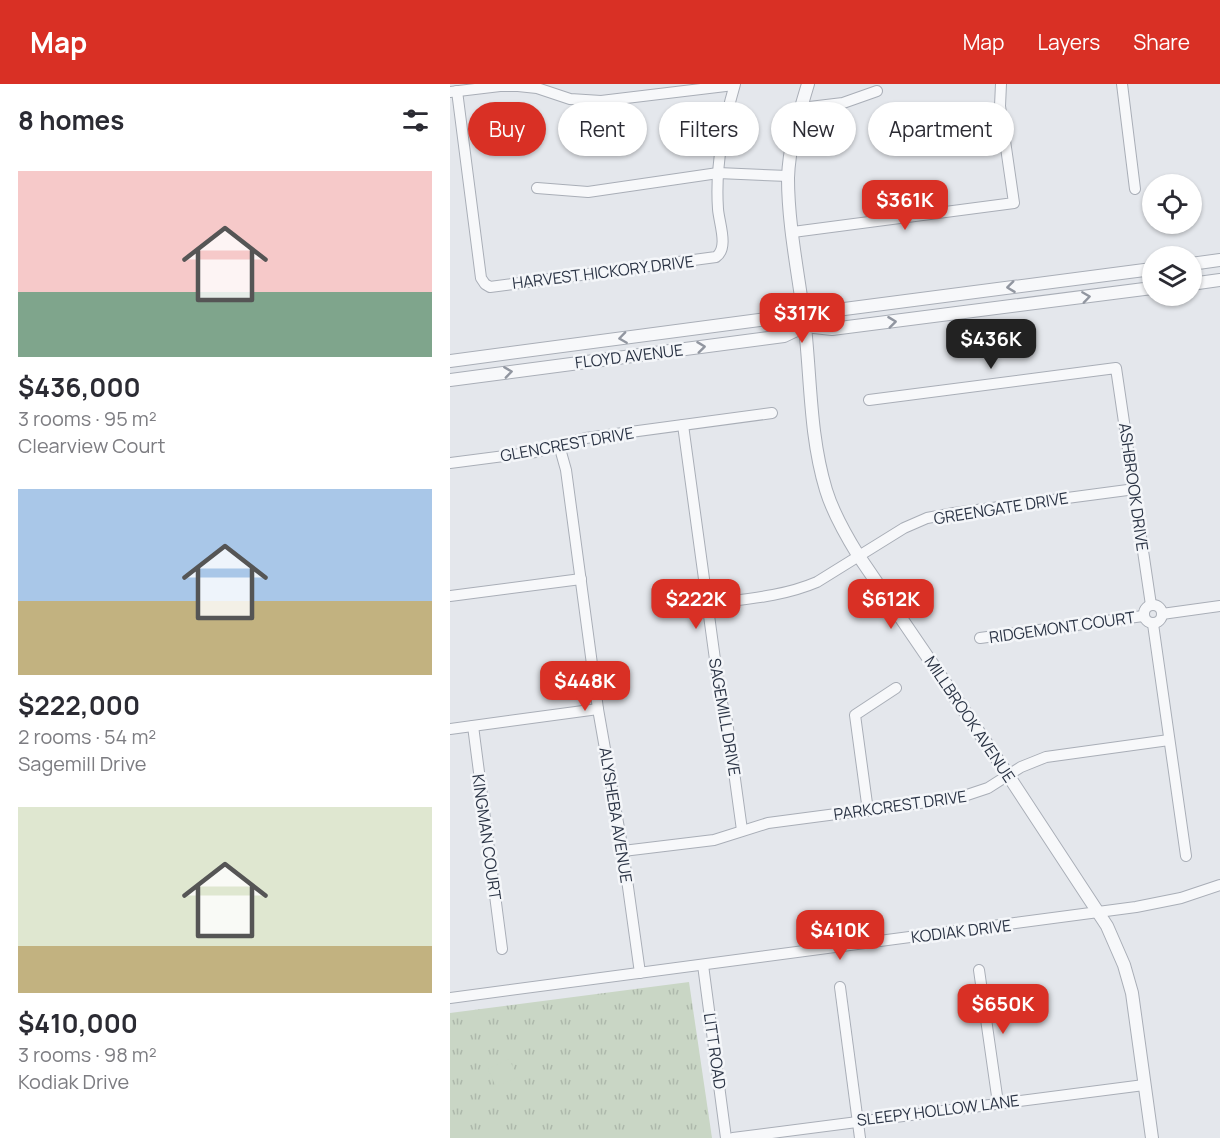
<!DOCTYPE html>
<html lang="en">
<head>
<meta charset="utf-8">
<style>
  body { margin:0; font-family:Manrope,sans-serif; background:#f2f2f3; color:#2b2b33; height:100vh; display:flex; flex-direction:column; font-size:22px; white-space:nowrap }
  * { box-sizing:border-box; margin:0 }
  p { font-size:20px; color:#7c7c81 }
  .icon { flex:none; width:33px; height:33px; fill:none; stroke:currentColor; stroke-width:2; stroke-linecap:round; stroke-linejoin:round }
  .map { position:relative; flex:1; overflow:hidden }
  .panel { display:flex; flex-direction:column; background:#fff; width:450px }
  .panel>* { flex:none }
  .banner { position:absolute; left:18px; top:18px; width:570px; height:54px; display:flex; gap:12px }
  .controls { position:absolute; left:692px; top:90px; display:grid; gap:12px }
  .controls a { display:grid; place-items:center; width:60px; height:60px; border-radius:50%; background:#fff; box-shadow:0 2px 4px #0004; font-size:30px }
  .price { position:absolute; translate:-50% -51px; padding:0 14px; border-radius:12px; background:#d93025; color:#fff; font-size:20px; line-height:39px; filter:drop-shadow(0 2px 3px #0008) }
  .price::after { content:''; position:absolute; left:50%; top:36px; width:18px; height:14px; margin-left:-9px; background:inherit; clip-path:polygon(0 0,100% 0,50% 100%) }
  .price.on { background:#222; color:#fff }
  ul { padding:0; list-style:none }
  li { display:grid; align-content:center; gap:12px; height:318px; padding:0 18px }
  li span { display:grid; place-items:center; height:186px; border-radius:0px; color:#555 }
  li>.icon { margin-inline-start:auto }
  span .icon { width:108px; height:108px; fill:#fffc; stroke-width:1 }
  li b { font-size:26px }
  h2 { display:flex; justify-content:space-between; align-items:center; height:72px; padding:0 18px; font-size:26px }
  .chip { padding:0 21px; border-radius:27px; background:#fff; box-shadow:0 2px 4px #0004; font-size:21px; line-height:54px }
  .chip.on { background:#d93025; color:#fff }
  header { display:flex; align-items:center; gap:36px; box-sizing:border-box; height:84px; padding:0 30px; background:#d93025; color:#fff }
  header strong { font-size:28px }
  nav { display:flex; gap:33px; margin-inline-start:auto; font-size:21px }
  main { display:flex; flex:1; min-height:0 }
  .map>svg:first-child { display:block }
  .park { fill:url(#park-tufts) }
  .pitch { fill:#c9d6c5 }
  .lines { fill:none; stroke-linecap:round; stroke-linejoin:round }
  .minor-casing { stroke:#a9aeb7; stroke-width:12 }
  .tertiary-casing { stroke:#a9aeb7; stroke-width:14 }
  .minor { stroke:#f7f8fa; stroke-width:10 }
  .tertiary { stroke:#f7f8fa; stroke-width:12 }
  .oneway { stroke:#9196a0 }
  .labels { text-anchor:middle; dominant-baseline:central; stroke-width:5; stroke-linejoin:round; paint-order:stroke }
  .street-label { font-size:16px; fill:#2b3445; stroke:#f4f6f9 }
</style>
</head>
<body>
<header>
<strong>Map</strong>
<nav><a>Map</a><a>Layers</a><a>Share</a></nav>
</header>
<main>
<section class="panel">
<h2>8 homes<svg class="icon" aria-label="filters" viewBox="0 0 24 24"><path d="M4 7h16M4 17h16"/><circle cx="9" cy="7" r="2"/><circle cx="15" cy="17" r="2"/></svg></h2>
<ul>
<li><span style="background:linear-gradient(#f6c9c9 65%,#7fa58c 0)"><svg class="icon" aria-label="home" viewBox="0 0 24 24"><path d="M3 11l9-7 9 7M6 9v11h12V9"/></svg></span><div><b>$436,000</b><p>3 rooms · 95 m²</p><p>Clearview Court</p></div></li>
<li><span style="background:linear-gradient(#a9c7e8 60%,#c2b280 0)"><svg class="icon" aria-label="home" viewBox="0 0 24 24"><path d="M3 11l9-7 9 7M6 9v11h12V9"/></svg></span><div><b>$222,000</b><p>2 rooms · 54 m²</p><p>Sagemill Drive</p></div></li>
<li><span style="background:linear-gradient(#dfe7d0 75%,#c2b280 0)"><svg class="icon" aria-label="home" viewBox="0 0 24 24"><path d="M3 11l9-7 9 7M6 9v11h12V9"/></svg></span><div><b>$410,000</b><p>3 rooms · 98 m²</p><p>Kodiak Drive</p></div></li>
</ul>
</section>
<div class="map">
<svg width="770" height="1054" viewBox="0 0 770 1054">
  <defs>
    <pattern id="park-tufts" width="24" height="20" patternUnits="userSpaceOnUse" patternTransform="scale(1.5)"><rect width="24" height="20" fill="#c9d6c5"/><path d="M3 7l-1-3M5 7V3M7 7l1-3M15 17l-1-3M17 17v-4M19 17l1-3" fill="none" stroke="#adb8ab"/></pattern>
  </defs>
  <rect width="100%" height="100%" fill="#e4e7ec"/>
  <!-- park -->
  <polygon class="park" points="239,898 262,1054 0,1054 0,929"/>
  <!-- pitch -->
  <polygon class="pitch" points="59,975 68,993 46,1003 38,985"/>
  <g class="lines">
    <defs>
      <g id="minor">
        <polyline points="672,0 685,105"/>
        <path d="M7,7L31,194L35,200L40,203L266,173C279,164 269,139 268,125C265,82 273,41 285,0"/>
        <polyline points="0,8 50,2 68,2 87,4 120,15 151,17 284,1"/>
        <polyline points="351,24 393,19 427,7"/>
        <polyline points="87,104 138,108 268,89 338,92"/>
        <polyline points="343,148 564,119 550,22 551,0"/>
        <polyline points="419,316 666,284 701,521"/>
        <polyline points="233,341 270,612 277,637 292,746"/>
        <polyline points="109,361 116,386 148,625 173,767 190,889"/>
        <polyline points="0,379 86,368 136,354 322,329"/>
        <polyline points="0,512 131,495"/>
        <path d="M257,520C294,515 332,513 367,498L454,444L477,434L504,429L685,405"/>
        <circle cx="703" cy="530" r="9"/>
        <polyline points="712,530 770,522"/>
        <polyline points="703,540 736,772"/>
        <polyline points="530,554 693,532"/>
        <polyline points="23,642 52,865"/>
        <polyline points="0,645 148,625"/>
        <polyline points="418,727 405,631 446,604"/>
        <polyline points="173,767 264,756 318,739 508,714 538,704 571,683 596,673 719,656"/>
        <polyline points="253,881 276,1054"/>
        <polyline points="529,886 548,1019"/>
        <polyline points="390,903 410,1054"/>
        <polyline points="0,914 686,823 731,814 770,801"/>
        <polyline points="283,1054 694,1001"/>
      </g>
      <g id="tertiary">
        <path d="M358,0C349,30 339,62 338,94C338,140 348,188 354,234C361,291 359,350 376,406C383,429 395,450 408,471L558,691L657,842L674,881L682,909L702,1054"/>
        <polyline points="741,180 770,176"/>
        <polyline points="741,200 770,196"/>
        <polyline points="0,277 332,233 355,242 379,227 702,185"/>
        <polyline points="0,296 334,252 355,242 382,245 702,204"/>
      </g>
    </defs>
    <!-- minor casing -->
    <use href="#minor" class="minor-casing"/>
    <!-- tertiary casing -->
    <use href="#tertiary" class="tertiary-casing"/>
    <!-- minor -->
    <use href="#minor" class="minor"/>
    <!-- tertiary -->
    <use href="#tertiary" class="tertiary"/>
  </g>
  <!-- one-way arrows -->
  <defs><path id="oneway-chevron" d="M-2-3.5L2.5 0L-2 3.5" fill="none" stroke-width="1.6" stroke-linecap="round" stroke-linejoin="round" transform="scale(1.5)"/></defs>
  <g class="oneway">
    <use href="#oneway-chevron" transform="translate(561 203) rotate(173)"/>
    <use href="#oneway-chevron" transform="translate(636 213) rotate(-8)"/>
    <use href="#oneway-chevron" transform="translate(442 238) rotate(-7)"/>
    <use href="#oneway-chevron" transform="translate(173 254) rotate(172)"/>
    <use href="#oneway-chevron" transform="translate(251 263) rotate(-7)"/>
    <use href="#oneway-chevron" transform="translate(58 288) rotate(-8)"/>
  </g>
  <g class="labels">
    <!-- street labels -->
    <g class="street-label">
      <text transform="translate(153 188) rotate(-7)">HARVEST HICKORY DRIVE</text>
      <text transform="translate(179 272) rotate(-7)">FLOYD AVENUE</text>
      <text transform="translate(117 360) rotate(-10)">GLENCREST DRIVE</text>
      <text transform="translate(684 403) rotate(82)">ASHBROOK DRIVE</text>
      <text transform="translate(551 424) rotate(-9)">GREENGATE DRIVE</text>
      <text transform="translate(612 543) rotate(-8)">RIDGEMONT COURT</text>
      <text transform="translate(275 633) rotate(80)">SAGEMILL DRIVE</text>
      <text transform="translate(520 635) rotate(56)">MILLBROOK AVENUE</text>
      <text transform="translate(450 721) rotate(-8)">PARKCREST DRIVE</text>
      <text transform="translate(166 731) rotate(81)">ALYSHEBA AVENUE</text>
      <text transform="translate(37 753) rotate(82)">KINGMAN COURT</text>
      <text transform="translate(511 847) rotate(-7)">KODIAK DRIVE</text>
      <text transform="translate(265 967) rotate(82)">LITT ROAD</text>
      <text transform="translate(488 1026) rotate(-7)">SLEEPY HOLLOW LANE</text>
    </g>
  </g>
</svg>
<div class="controls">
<a><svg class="icon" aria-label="locate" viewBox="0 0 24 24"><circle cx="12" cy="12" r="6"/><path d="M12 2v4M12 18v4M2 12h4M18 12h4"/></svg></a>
<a><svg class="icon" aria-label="layers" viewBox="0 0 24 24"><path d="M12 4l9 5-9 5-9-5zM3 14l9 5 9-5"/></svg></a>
</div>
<b class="price" style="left:455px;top:147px">$361K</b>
<b class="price" style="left:352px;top:260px">$317K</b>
<b class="price on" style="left:541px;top:286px">$436K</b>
<b class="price" style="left:246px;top:546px">$222K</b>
<b class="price" style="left:441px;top:546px">$612K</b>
<b class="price" style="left:135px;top:628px">$448K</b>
<b class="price" style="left:390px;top:877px">$410K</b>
<b class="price" style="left:553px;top:951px">$650K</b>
<div class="banner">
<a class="chip on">Buy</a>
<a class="chip">Rent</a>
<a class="chip">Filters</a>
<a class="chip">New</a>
<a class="chip">Apartment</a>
</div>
</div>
</main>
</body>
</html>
